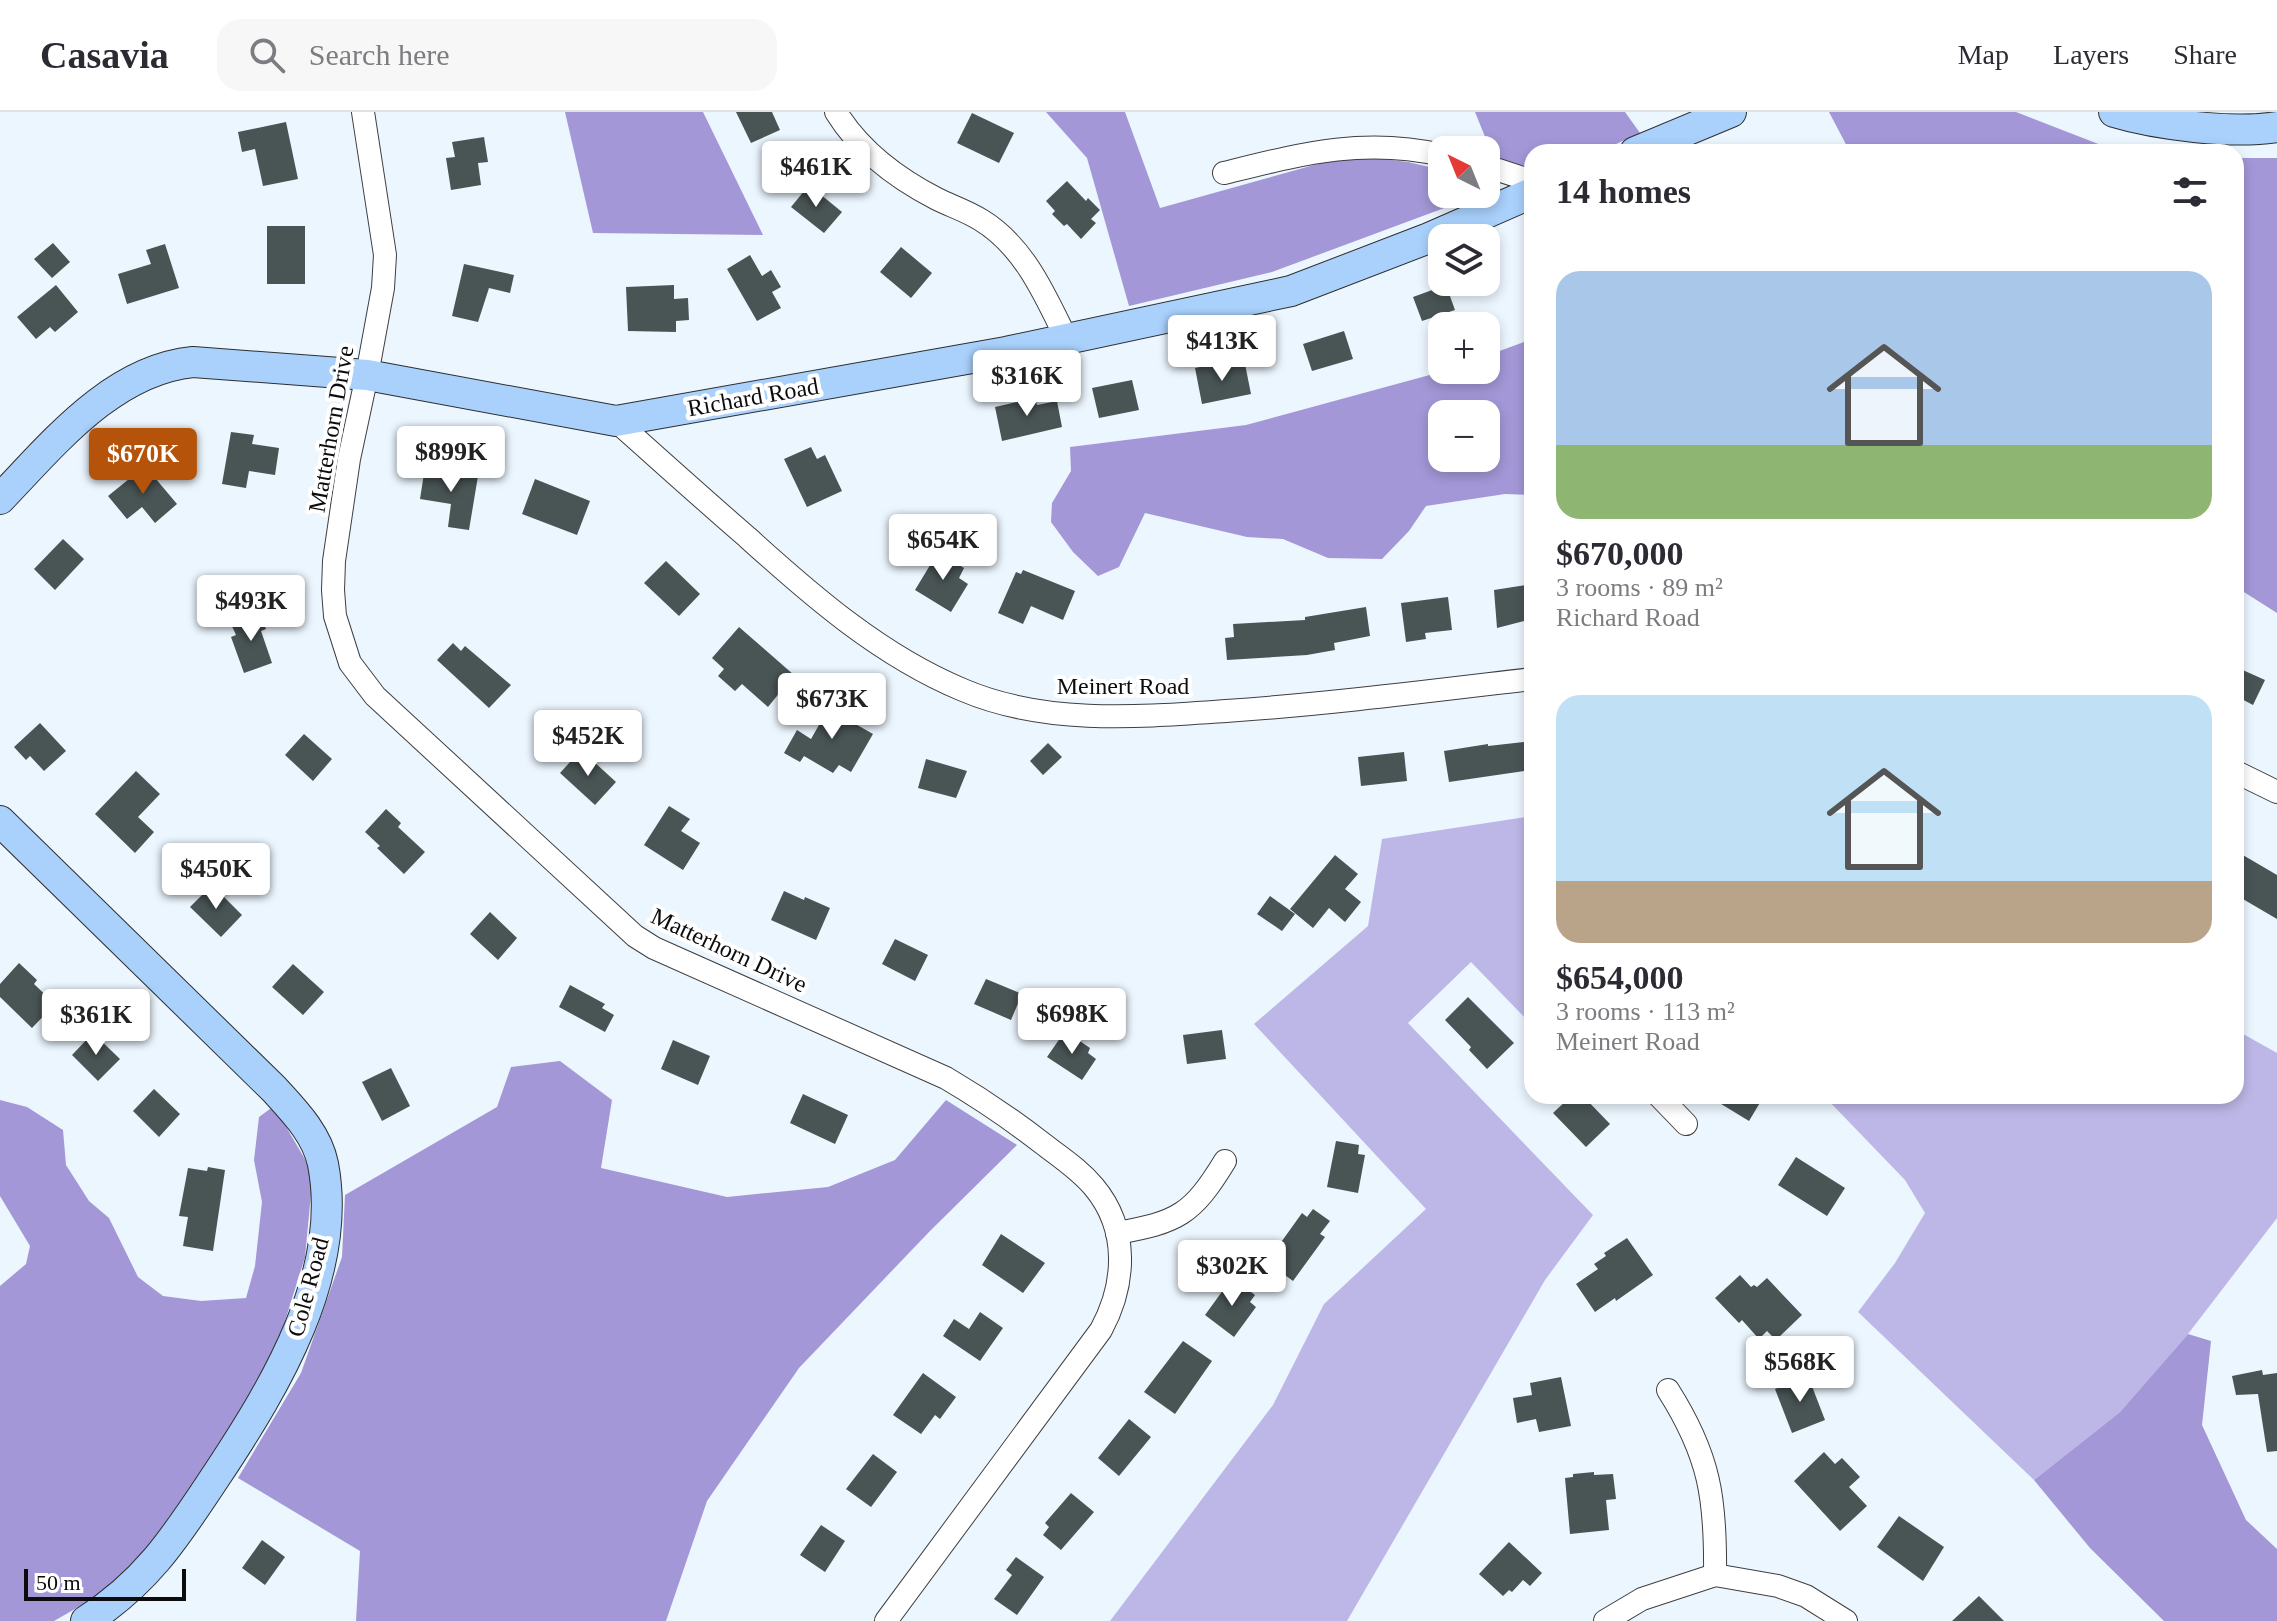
<!DOCTYPE html>
<html lang="en">
<head>
<meta charset="utf-8">
<style>
  body { margin:0; font-family:"Times New Roman",serif; background:#f7f7f7; color:#2b2b33; height:100vh; display:flex; flex-direction:column; font-size:30px; white-space:nowrap }
  * { box-sizing:border-box; margin:0 }
  p { font-size:26px; color:#7c7c81 }
  .icon { flex:none; width:44px; height:44px; fill:none; stroke:currentColor; stroke-width:2; stroke-linecap:round; stroke-linejoin:round }
  .map { position:relative; flex:1; overflow:hidden }
  .panel { position:absolute; left:1524px; top:32px; width:720px; height:960px; display:flex; flex-direction:column; background:#fff; border-radius:24px; box-shadow:0 4px 12px #0003 }
  .panel>* { flex:none }
  .needle { width:52px; rotate:317deg }
  .fabs { position:absolute; left:1428px; top:24px; display:grid; gap:16px }
  .fabs a { display:grid; place-items:center; width:72px; height:72px; border-radius:16px; background:#fff; box-shadow:0 4px 12px #0003; font-size:40px }
  .scale { position:absolute; left:24px; bottom:20px; width:162px; box-sizing:border-box; padding-left:8px; border:4px solid #0c0c0c; border-top:0; font-size:22px; line-height:28px; white-space:nowrap; color:#0c0c0c; -webkit-text-stroke:6px #fff; paint-order:stroke }
  .price { position:absolute; translate:-50% -68px; padding:0 18px; border-radius:8px; background:#fff; color:#222; font-size:26px; line-height:52px; filter:drop-shadow(0 2px 4px #0008) }
  .price::after { content:''; position:absolute; left:50%; top:48px; width:24px; height:18px; margin-left:-12px; background:inherit; clip-path:polygon(0 0,100% 0,50% 100%) }
  .price.active { background:#b45309; color:#fff }
  ul { padding:0; list-style:none }
  li { display:grid; align-content:center; gap:16px; height:424px; padding:0 32px }
  li span { display:grid; place-items:center; height:248px; border-radius:24px; color:#555 }
  li>.icon { margin-inline-start:auto }
  span .icon { width:144px; height:144px; fill:#fffc; stroke-width:1 }
  li b { font-size:34px }
  h2 { display:flex; justify-content:space-between; align-items:center; height:96px; padding:0 32px; font-size:34px }
  header { display:flex; align-items:center; gap:48px; box-sizing:border-box; height:112px; padding:0 40px; background:#fff; border-bottom:2px solid #e1e1e2 }
  header strong { font-size:38px }
  nav { display:flex; gap:44px; margin-inline-start:auto; font-size:28px }
  .search { width:560px; height:72px; background:#f7f7f7; display:flex; align-items:center; gap:20px; box-sizing:border-box; padding:0 28px; border-radius:24px; color:#7c7c81; font-size:30px }
  .map>svg:first-child { display:block }
  .green { fill:#bdb7e7 }
  .forest { fill:#a397d7; fill-rule:evenodd }
  .building { fill:#495455 }
  .lines { fill:none; stroke-linecap:round; stroke-linejoin:round }
  .street-casing { stroke:#3f3f3f; stroke-width:24 }
  .secondary-casing { stroke:#2e2e2e; stroke-width:32 }
  .street { stroke:#fff; stroke-width:22 }
  .secondary { stroke:#a9d1fc; stroke-width:30 }
  .labels { text-anchor:middle; dominant-baseline:central; stroke-width:8; stroke-linejoin:round; paint-order:stroke }
  .street-label { font-size:24px; fill:#0c0c0c; stroke:#fff }
</style>
</head>
<body>
<header>
<strong>Casavia</strong>
<div class="search"><svg class="icon" aria-label="search" viewBox="0 0 24 24"><circle cx="10" cy="10" r="6"/><path d="M15 15l6 6"/></svg>Search here</div>
<nav><a>Map</a><a>Layers</a><a>Share</a></nav>
</header>
<div class="map">
<svg width="2277" height="1509" viewBox="0 0 2277 1509">
  <rect width="100%" height="100%" fill="#ecf6fe"/>
  <!-- green -->
  <g class="green">
    <polygon points="1532,704 1532,904 1528,909 1471,850 1408,911 1593,1103 1545,1168 1347,1509 1110,1509 1273,1293 1324,1192 1426,1097 1254,912 1368,814 1382,727"/>
    <polygon points="2236,918 2277,941 2277,1106 2188,1222 2120,1300 2034,1368 1858,1200 1895,1151 1925,1101 1905,1068 1824,984 2236,984"/>
  </g>
  <!-- forest -->
  <g class="forest">
    <polygon points="565,0 703,0 763,123 593,121"/>
    <polygon points="1046,0 1125,0 1160,96 1350,43 1408,50 1442,58 1442,82 1482,82 1272,160 1129,194 1087,46"/>
    <polygon points="1475,0 1625,0 1640,21 1599,40 1532,40 1532,56 1494,47"/>
    <polygon points="1829,0 2016,0 2119,40 1850,40"/>
    <polygon points="2236,46 2277,46 2277,501 2236,475"/>
    <path d="M1532,227V383L1505,382L1426,394L1409,419L1382,447L1328,446L1283,427L1247,425L1145,401L1119,455L1098,464L1073,440L1051,410L1052,391L1071,359L1070,335L1246,313L1448,258H1486V244ZM1486,302V346H1442V302Z"/>
    <polygon points="560,949 612,988 601,1056 727,1085 828,1075 895,1048 946,988 1017,1033 929,1120 799,1256 707,1389 666,1509 356,1509 360,1439 238,1366 301,1261 342,1145 345,1083 497,995 511,955"/>
    <polygon points="0,988 27,995 63,1018 66,1053 89,1089 109,1106 138,1165 163,1184 201,1189 246,1186 255,1154 262,1090 254,1048 259,1005 274,994 313,1061 305,1145 276,1238 218,1340 163,1421 115,1474 54,1509 0,1509 0,1174 26,1152 30,1134 0,1084"/>
    <polygon points="2188,1222 2211,1229 2202,1313 2246,1408 2277,1437 2277,1509 2164,1509 2090,1436 2034,1368 2120,1300"/>
  </g>
  <!-- building -->
  <g class="building">
    <polygon points="736,0 772,0 780,18 751,31"/>
    <polygon points="972,1 1014,21 999,51 957,31"/>
    <polygon points="286,10 298,67 263,74 255,37 242,40 238,20"/>
    <polygon points="484,25 488,50 478,51 481,73 451,78 446,46 455,45 452,30"/>
    <polygon points="1067,69 1086,89 1088,86 1100,98 1091,107 1096,111 1081,127 1067,112 1064,114 1052,102 1055,99 1046,89"/>
    <polygon points="809,73 842,100 824,121 791,95"/>
    <rect x="267" y="114" width="38" height="58"/>
    <polygon points="53,131 70,150 52,166 34,147"/>
    <polygon points="165,132 179,176 127,192 118,162 151,152 146,138"/>
    <polygon points="901,135 932,161 911,186 880,160"/>
    <polygon points="750,143 762,164 771,158 781,175 772,180 781,196 757,209 727,157"/>
    <polygon points="464,152 514,163 510,181 489,176 478,210 452,204"/>
    <polygon points="56,173 78,200 55,220 50,215 36,227 17,205"/>
    <polygon points="674,173 674,187 688,186 689,208 676,209 676,220 628,219 626,175"/>
    <polygon points="1446,173 1455,198 1422,209 1413,185"/>
    <polygon points="1344,219 1353,247 1312,259 1303,232"/>
    <polygon points="1214,252 1215,258 1245,252 1251,282 1202,292 1195,256"/>
    <polygon points="1132,268 1139,298 1099,306 1092,276"/>
    <polygon points="1035,286 1037,293 1057,289 1062,315 1002,329 995,295"/>
    <polygon points="231,320 254,323 252,332 279,336 275,363 249,359 246,376 222,372"/>
    <polygon points="811,335 817,347 825,343 842,379 807,395 784,347"/>
    <polygon points="145,354 177,392 155,411 142,395 127,407 108,384"/>
    <polygon points="425,355 478,364 469,418 448,415 451,392 420,387"/>
    <polygon points="535,367 590,389 577,423 522,402"/>
    <polygon points="63,427 84,447 55,478 34,457"/>
    <polygon points="938,440 964,456 959,466 968,472 951,500 915,478"/>
    <polygon points="666,449 700,482 679,504 644,471"/>
    <polygon points="1023,458 1075,479 1063,508 1031,494 1023,512 998,501 1016,460 1021,462"/>
    <polygon points="1532,472 1532,507 1497,516 1494,478"/>
    <polygon points="1448,485 1452,518 1425,521 1426,527 1406,530 1401,491"/>
    <polygon points="1366,495 1370,524 1334,531 1335,538 1307,543 1227,548 1225,526 1234,525 1233,512 1305,508 1305,505"/>
    <polygon points="258,499 266,517 261,519 272,551 244,561 231,525 236,523 231,512"/>
    <polygon points="739,515 794,563 768,595 742,572 735,579 718,564 724,557 712,546"/>
    <polygon points="453,531 461,539 465,534 511,573 489,596 437,548"/>
    <polygon points="2236,555 2265,568 2253,593 2236,584"/>
    <polygon points="832,590 856,604 852,610 873,622 851,660 839,653 833,661 804,644 800,650 784,641 797,618 811,627"/>
    <polygon points="40,611 66,639 44,659 30,644 26,648 14,635"/>
    <polygon points="304,622 332,647 313,669 285,643"/>
    <polygon points="1532,629 1532,658 1449,670 1444,639 1488,632 1488,634"/>
    <polygon points="1048,631 1062,645 1043,663 1030,649"/>
    <polygon points="581,638 616,670 595,693 560,661"/>
    <polygon points="1404,640 1407,669 1361,674 1358,645"/>
    <polygon points="926,647 967,659 956,686 918,676"/>
    <polygon points="136,659 160,682 138,705 154,720 135,741 95,702"/>
    <polygon points="669,694 690,707 681,719 700,731 683,758 644,733"/>
    <polygon points="386,697 401,711 398,715 425,740 404,762 377,736 380,734 365,720"/>
    <polygon points="2236,739 2277,763 2277,807 2236,783"/>
    <polygon points="1335,743 1358,762 1345,777 1361,790 1345,810 1329,796 1313,816 1290,797"/>
    <polygon points="212,773 242,803 221,825 190,795"/>
    <polygon points="784,779 804,788 805,785 830,796 816,828 771,808"/>
    <polygon points="1270,784 1295,802 1282,819 1257,802"/>
    <polygon points="490,800 517,826 498,848 470,822"/>
    <polygon points="895,827 928,843 915,869 882,852"/>
    <polygon points="19,851 37,868 34,872 55,892 32,916 0,885 0,872"/>
    <polygon points="293,852 324,880 303,903 272,875"/>
    <polygon points="986,867 1022,882 1011,908 974,892"/>
    <polygon points="570,873 605,892 602,896 614,903 605,920 559,895"/>
    <polygon points="1468,885 1514,931 1487,957 1469,938 1471,935 1445,908"/>
    <polygon points="1222,918 1226,947 1187,952 1183,923"/>
    <polygon points="1065,919 1090,936 1088,941 1096,947 1082,968 1047,945"/>
    <polygon points="93,921 120,947 98,969 72,943"/>
    <polygon points="673,928 710,944 698,973 661,957"/>
    <polygon points="391,956 410,994 382,1009 362,970"/>
    <polygon points="154,977 180,1002 159,1025 133,999"/>
    <polygon points="803,982 848,1003 835,1032 790,1011"/>
    <polygon points="1571,984 1583,984 1610,1012 1586,1035 1553,1001"/>
    <polygon points="1708,984 1764,984 1749,1009"/>
    <polygon points="1336,1029 1359,1033 1358,1042 1365,1043 1358,1081 1327,1075"/>
    <polygon points="1796,1045 1845,1076 1827,1104 1778,1073"/>
    <polygon points="208,1055 225,1058 213,1139 183,1134 188,1105 179,1104 188,1056 207,1059"/>
    <polygon points="1313,1097 1330,1109 1320,1122 1325,1125 1293,1169 1267,1150 1302,1101 1307,1105"/>
    <polygon points="1001,1122 1045,1151 1023,1181 982,1153"/>
    <polygon points="1627,1126 1653,1163 1616,1189 1615,1186 1595,1200 1576,1172 1598,1157 1594,1152 1606,1144 1604,1141"/>
    <polygon points="1740,1163 1751,1175 1754,1173 1757,1175 1767,1166 1802,1203 1776,1228 1767,1219 1759,1227 1742,1208 1739,1211 1715,1186"/>
    <polygon points="1232,1166 1255,1183 1250,1190 1256,1195 1234,1225 1205,1203"/>
    <polygon points="980,1200 1003,1216 980,1249 943,1224 954,1207 969,1217"/>
    <polygon points="1183,1229 1212,1249 1175,1302 1144,1280"/>
    <polygon points="2262,1258 2263,1263 2277,1261 2277,1339 2267,1340 2258,1282 2236,1283 2232,1264"/>
    <polygon points="923,1261 956,1285 940,1307 935,1303 921,1322 893,1303"/>
    <polygon points="1808,1264 1825,1308 1792,1321 1775,1277"/>
    <polygon points="1561,1265 1571,1314 1539,1320 1536,1307 1517,1311 1513,1286 1532,1283 1530,1271"/>
    <polygon points="1129,1307 1151,1325 1119,1364 1098,1346"/>
    <polygon points="1824,1340 1835,1352 1842,1346 1860,1365 1849,1375 1867,1394 1840,1419 1794,1369"/>
    <polygon points="873,1342 897,1360 871,1395 846,1377"/>
    <polygon points="1594,1360 1594,1363 1613,1362 1616,1387 1606,1388 1609,1418 1570,1422 1565,1366 1573,1365 1573,1362"/>
    <polygon points="1071,1381 1094,1400 1061,1438 1043,1423 1049,1415 1045,1411"/>
    <polygon points="1899,1404 1944,1435 1923,1469 1877,1435"/>
    <polygon points="821,1413 845,1429 825,1460 800,1443"/>
    <polygon points="262,1428 285,1445 265,1473 242,1456"/>
    <polygon points="1509,1430 1542,1461 1530,1474 1523,1468 1512,1480 1509,1478 1503,1484 1479,1462"/>
    <polygon points="1016,1445 1044,1465 1017,1503 994,1487 1012,1463 1006,1458"/>
    <polygon points="1979,1484 2004,1509 1952,1509"/>
  </g>
  <g class="lines">
    <defs>
      <g id="street">
        <path d="M363,0L385,143L383,176L367,263L349,347L334,449L333,478L335,504L350,551L375,584L635,824L654,836L946,966C980,986 1011,1007 1042,1031C1060,1045 1079,1057 1094,1075C1129,1117 1126,1172 1101,1218L886,1509"/>
        <path d="M836,0C860,39 896,66 937,87C951,94 967,99 981,108C1024,134 1045,183 1066,226"/>
        <polyline points="1486,54 1532,69"/>
        <path d="M1224,61C1301,42 1363,25 1442,43"/>
        <path d="M616,309C660,348 703,387 747,425C812,484 881,544 963,578C1045,613 1139,605 1226,599C1328,592 1430,579 1532,567"/>
        <polyline points="2236,660 2277,680"/>
        <polyline points="1659,984 1686,1012"/>
        <path d="M1117,1121C1178,1110 1192,1103 1225,1049"/>
        <path d="M1668,1278C1710,1344 1716,1387 1715,1463"/>
        <polyline points="1605,1509 1642,1487 1715,1463 1778,1474 1806,1484 1846,1509"/>
      </g>
      <g id="secondary">
        <path d="M2114,0C2157,13 2232,22 2277,15"/>
        <polyline points="1635,40 1731,0"/>
        <path d="M0,387C53,332 112,258 193,250L367,263L616,309L1006,240L1291,179L1429,126L1532,81"/>
        <path d="M0,709L274,977C294,999 317,1022 323,1052C344,1161 275,1275 218,1361C178,1421 149,1469 86,1509"/>
      </g>
    </defs>
    <!-- street casing -->
    <use href="#street" class="street-casing"/>
    <!-- secondary casing -->
    <use href="#secondary" class="secondary-casing"/>
    <!-- street -->
    <use href="#street" class="street"/>
    <!-- secondary -->
    <use href="#secondary" class="secondary"/>
  </g>
  <g class="labels">
    <!-- street labels -->
    <g class="street-label">
      <text transform="translate(753 285) rotate(-10)">Richard Road</text>
      <text transform="translate(331 317) rotate(-80)">Matterhorn Drive</text>
      <text x="1123" y="574">Meinert Road</text>
      <text transform="translate(729 838) rotate(25)">Matterhorn Drive</text>
      <text transform="translate(308 1175) rotate(-75)">Cole Road</text>
    </g>
  </g>
</svg>
<div class="fabs">
<a><svg class="needle" viewBox="-14 -14 28 28"><path d="M0-13l5 13h-10z" fill="#e53935"/><path d="M0 13l5-13h-10z" fill="#7c7c81"/></svg></a>
<a><svg class="icon" aria-label="layers" viewBox="0 0 24 24"><path d="M12 4l9 5-9 5-9-5zM3 14l9 5 9-5"/></svg></a>
<a>+</a>
<a>−</a>
</div>
<div class="scale">50 m</div>
<b class="price" style="left:816px;top:97px">$461K</b>
<b class="price" style="left:1222px;top:271px">$413K</b>
<b class="price" style="left:1027px;top:306px">$316K</b>
<b class="price" style="left:451px;top:382px">$899K</b>
<b class="price active" style="left:143px;top:384px">$670K</b>
<b class="price" style="left:943px;top:470px">$654K</b>
<b class="price" style="left:251px;top:531px">$493K</b>
<b class="price" style="left:832px;top:629px">$673K</b>
<b class="price" style="left:588px;top:666px">$452K</b>
<b class="price" style="left:216px;top:799px">$450K</b>
<b class="price" style="left:1072px;top:944px">$698K</b>
<b class="price" style="left:96px;top:945px">$361K</b>
<b class="price" style="left:1232px;top:1196px">$302K</b>
<b class="price" style="left:1800px;top:1292px">$568K</b>
<section class="panel">
<h2>14 homes<svg class="icon" aria-label="filters" viewBox="0 0 24 24"><path d="M4 7h16M4 17h16"/><circle cx="9" cy="7" r="2"/><circle cx="15" cy="17" r="2"/></svg></h2>
<ul>
<li><span style="background:linear-gradient(#a9c7e8 70%,#8fb573 0)"><svg class="icon" aria-label="home" viewBox="0 0 24 24"><path d="M3 11l9-7 9 7M6 9v11h12V9"/></svg></span><div><b>$670,000</b><p>3 rooms · 89 m²</p><p>Richard Road</p></div></li>
<li><span style="background:linear-gradient(#bfe0f5 75%,#b9a48a 0)"><svg class="icon" aria-label="home" viewBox="0 0 24 24"><path d="M3 11l9-7 9 7M6 9v11h12V9"/></svg></span><div><b>$654,000</b><p>3 rooms · 113 m²</p><p>Meinert Road</p></div></li>
</ul>
</section>
</div>
</body>
</html>
